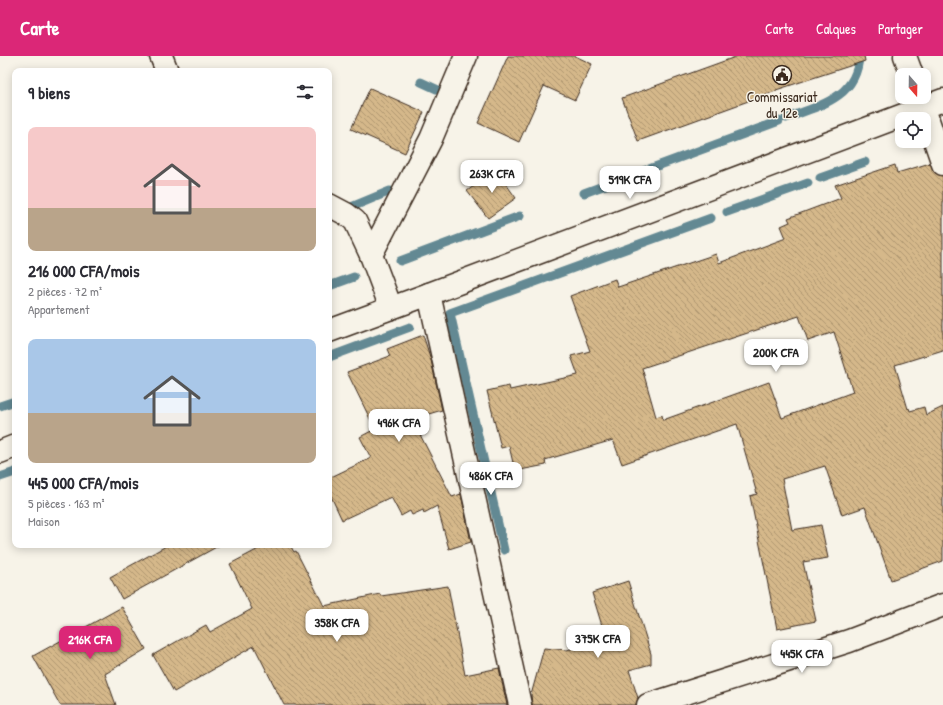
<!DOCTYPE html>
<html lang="fr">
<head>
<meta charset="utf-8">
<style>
  body { margin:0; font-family:"Patrick Hand",sans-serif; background:#f7f7f7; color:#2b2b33; height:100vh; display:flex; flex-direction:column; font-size:15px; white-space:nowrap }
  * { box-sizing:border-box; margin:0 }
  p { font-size:13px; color:#7c7c81 }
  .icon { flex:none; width:22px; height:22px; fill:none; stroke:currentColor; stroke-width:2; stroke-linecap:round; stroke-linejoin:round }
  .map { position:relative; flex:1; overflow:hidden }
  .side { position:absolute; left:12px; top:12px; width:320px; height:480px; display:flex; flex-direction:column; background:#fff; border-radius:8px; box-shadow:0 2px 10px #0003 }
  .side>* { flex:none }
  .needle { width:26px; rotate:160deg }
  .controls { position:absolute; left:895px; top:12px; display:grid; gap:8px }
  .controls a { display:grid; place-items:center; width:36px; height:36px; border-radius:8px; background:#fff; box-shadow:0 2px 10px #0003; font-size:20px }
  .price { position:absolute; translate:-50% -34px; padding:0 9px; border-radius:8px; background:#fff; color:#222; font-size:13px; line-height:26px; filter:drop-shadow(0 1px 2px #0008) }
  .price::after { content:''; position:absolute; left:50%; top:24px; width:12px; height:9px; margin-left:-6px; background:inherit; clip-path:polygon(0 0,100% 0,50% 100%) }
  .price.current { background:#db2777; color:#fff }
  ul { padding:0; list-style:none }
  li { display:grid; align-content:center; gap:8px; height:212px; padding:0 16px }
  li span { display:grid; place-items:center; height:124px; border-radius:8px; color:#555 }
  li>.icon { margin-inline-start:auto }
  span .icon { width:72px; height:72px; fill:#fffc; stroke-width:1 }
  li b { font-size:17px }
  h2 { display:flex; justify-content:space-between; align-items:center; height:48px; padding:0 16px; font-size:17px }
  header { display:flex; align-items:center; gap:24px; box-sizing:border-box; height:56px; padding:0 20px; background:#db2777; color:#fff }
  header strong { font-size:19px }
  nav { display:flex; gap:22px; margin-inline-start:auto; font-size:14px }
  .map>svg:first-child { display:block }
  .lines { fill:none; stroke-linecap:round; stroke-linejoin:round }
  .stream { stroke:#648993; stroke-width:9 }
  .building { fill:url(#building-back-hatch); stroke:#3b2a1e; fill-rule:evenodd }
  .minor-casing { stroke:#3b2a1e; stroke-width:25 }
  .tertiary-casing { stroke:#3b2a1e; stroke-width:25 }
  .minor { stroke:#f7f3e8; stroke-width:22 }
  .tertiary { stroke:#f7f3e8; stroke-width:22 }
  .labels { text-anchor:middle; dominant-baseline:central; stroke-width:3; stroke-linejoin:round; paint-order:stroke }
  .poi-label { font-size:14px; fill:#3b2a1e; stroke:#f7f3e8 }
</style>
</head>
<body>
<header>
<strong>Carte</strong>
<nav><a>Carte</a><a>Calques</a><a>Partager</a></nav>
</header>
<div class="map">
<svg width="943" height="649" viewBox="0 0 943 649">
  <defs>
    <pattern id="building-back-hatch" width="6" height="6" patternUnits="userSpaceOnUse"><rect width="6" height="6" fill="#d5b88a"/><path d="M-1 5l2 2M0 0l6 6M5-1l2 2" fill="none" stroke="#ae9670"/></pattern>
  </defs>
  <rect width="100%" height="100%" fill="#f7f3e8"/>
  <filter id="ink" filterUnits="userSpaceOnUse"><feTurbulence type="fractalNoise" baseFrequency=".025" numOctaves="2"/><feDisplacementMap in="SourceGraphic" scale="8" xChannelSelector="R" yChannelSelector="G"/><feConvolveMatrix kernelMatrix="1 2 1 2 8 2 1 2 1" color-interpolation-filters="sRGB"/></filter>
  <g filter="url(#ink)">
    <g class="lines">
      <!-- stream -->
      <g class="stream">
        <polyline points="421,26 445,37 443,41"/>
        <path d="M786,62C819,50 857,42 859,0"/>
        <polyline points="820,122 865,106"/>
        <polyline points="584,137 779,65"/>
        <polyline points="343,150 349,152 390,135"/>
        <polyline points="727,156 808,127"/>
        <polyline points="400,205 520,160"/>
        <polyline points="329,230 354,221"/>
        <polyline points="329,301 410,271"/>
        <polyline points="0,350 15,345"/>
        <polyline points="0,421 15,416"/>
        <polyline points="504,494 450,257 711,162"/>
      </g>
    </g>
    <!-- building -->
    <g class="building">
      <polygon points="508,0 575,0 592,8 575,44 544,30 519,86 478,67"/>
      <polygon points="738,0 864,0 865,5 776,34 776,35 638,85 622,42"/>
      <polygon points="370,32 424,56 405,97 351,73"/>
      <path d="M930,107L935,117L943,120V294L895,309L908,353L909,352L910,355L924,351L926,359L943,351V505L891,524L865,451L842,459L825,410L782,423L792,474L821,469L828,502L803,506L816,565L777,573L750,440L757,438L737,368L622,408L613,384L545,404L546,409L515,415L509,390L501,392L487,335L509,330L510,334L578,319L571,300L590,295L570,240L615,223L618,231L716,198L719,207L786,182L781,170L790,166L788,162L841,142L835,129L895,109L897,117ZM799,260L808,285L834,276L853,336L782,362L769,326L663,364L662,359L656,361L642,312Z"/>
      <polygon points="496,114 516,142 488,162 467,135"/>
      <polygon points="423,279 431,304 442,354 412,363 452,441 461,438 471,486 449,493 437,450 424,457 423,454 412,459 410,455 401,460 391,441 342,464 329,436 329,422 371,402 360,381 375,373 347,316 390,300 387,293"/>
      <polygon points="168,489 220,489 122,543 110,521"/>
      <polygon points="266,489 290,489 294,496 296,495 324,550 380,538 381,540 448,530 465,619 499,612 507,649 284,649 254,590 174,636 153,599 206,569 210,576 252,553 230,508"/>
      <polygon points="628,525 651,598 651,608 629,614 638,642 636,649 532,649 531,639 544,592 567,594 606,583 592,537"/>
      <polygon points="122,551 146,593 105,618 116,649 60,649 33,600"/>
    </g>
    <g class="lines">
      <defs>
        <g id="minor">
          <polyline points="161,0 167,15"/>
          <polyline points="905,0 912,19"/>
          <polyline points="920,41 943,108"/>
          <polyline points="329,149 346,158 355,165 371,199 391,252"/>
          <polyline points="371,199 431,83 466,0"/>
          <polyline points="429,238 520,649"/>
          <polyline points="648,649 849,585 943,549"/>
        </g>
        <g id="tertiary">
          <polyline points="329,275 429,238 943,44"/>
          <polyline points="0,396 15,390"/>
        </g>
      </defs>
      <!-- minor casing -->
      <use href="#minor" class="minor-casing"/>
      <!-- tertiary casing -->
      <use href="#tertiary" class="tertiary-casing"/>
      <!-- minor -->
      <use href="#minor" class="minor"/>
      <!-- tertiary -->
      <use href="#tertiary" class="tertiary"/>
    </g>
  </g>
  <!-- icons -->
  <defs>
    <symbol id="civic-ring" viewBox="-11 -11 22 22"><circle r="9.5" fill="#f7f3e8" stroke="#3b2a1e" stroke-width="1.5"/><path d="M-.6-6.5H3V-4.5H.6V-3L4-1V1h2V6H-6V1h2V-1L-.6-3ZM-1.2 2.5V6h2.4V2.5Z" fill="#3b2a1e"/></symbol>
  </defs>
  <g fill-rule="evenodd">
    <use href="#civic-ring" x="771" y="8" width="22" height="22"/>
  </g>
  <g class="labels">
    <!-- poi labels -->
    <g class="poi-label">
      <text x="782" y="40">Commissariat<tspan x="782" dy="16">du 12e</tspan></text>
    </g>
  </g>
</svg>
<div class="controls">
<a><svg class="needle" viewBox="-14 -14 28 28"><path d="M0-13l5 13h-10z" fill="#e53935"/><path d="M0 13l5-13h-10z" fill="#7c7c81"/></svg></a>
<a><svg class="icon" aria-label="locate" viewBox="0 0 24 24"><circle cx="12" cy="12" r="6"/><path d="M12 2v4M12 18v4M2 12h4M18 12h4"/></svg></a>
</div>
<b class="price" style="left:492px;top:138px">263K CFA</b>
<b class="price" style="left:630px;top:144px">519K CFA</b>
<b class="price" style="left:776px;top:317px">200K CFA</b>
<b class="price" style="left:399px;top:387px">496K CFA</b>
<b class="price" style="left:491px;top:440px">486K CFA</b>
<b class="price" style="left:337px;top:587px">358K CFA</b>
<b class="price" style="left:598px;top:603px">375K CFA</b>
<b class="price current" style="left:90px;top:604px">216K CFA</b>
<b class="price" style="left:802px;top:618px">445K CFA</b>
<section class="side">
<h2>9 biens<svg class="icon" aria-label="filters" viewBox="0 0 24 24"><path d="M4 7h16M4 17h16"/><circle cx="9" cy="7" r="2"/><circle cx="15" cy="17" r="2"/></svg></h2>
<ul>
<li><span style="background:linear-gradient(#f6c9c9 65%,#b9a48a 0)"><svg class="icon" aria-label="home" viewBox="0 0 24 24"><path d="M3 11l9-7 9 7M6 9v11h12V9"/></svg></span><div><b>216 000 CFA/mois</b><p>2 pièces · 72 m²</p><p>Appartement</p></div></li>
<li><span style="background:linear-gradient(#a9c7e8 60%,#b9a48a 0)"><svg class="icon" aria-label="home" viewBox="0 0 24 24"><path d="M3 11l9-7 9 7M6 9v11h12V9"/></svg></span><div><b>445 000 CFA/mois</b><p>5 pièces · 163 m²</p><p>Maison</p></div></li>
</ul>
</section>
</div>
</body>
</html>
